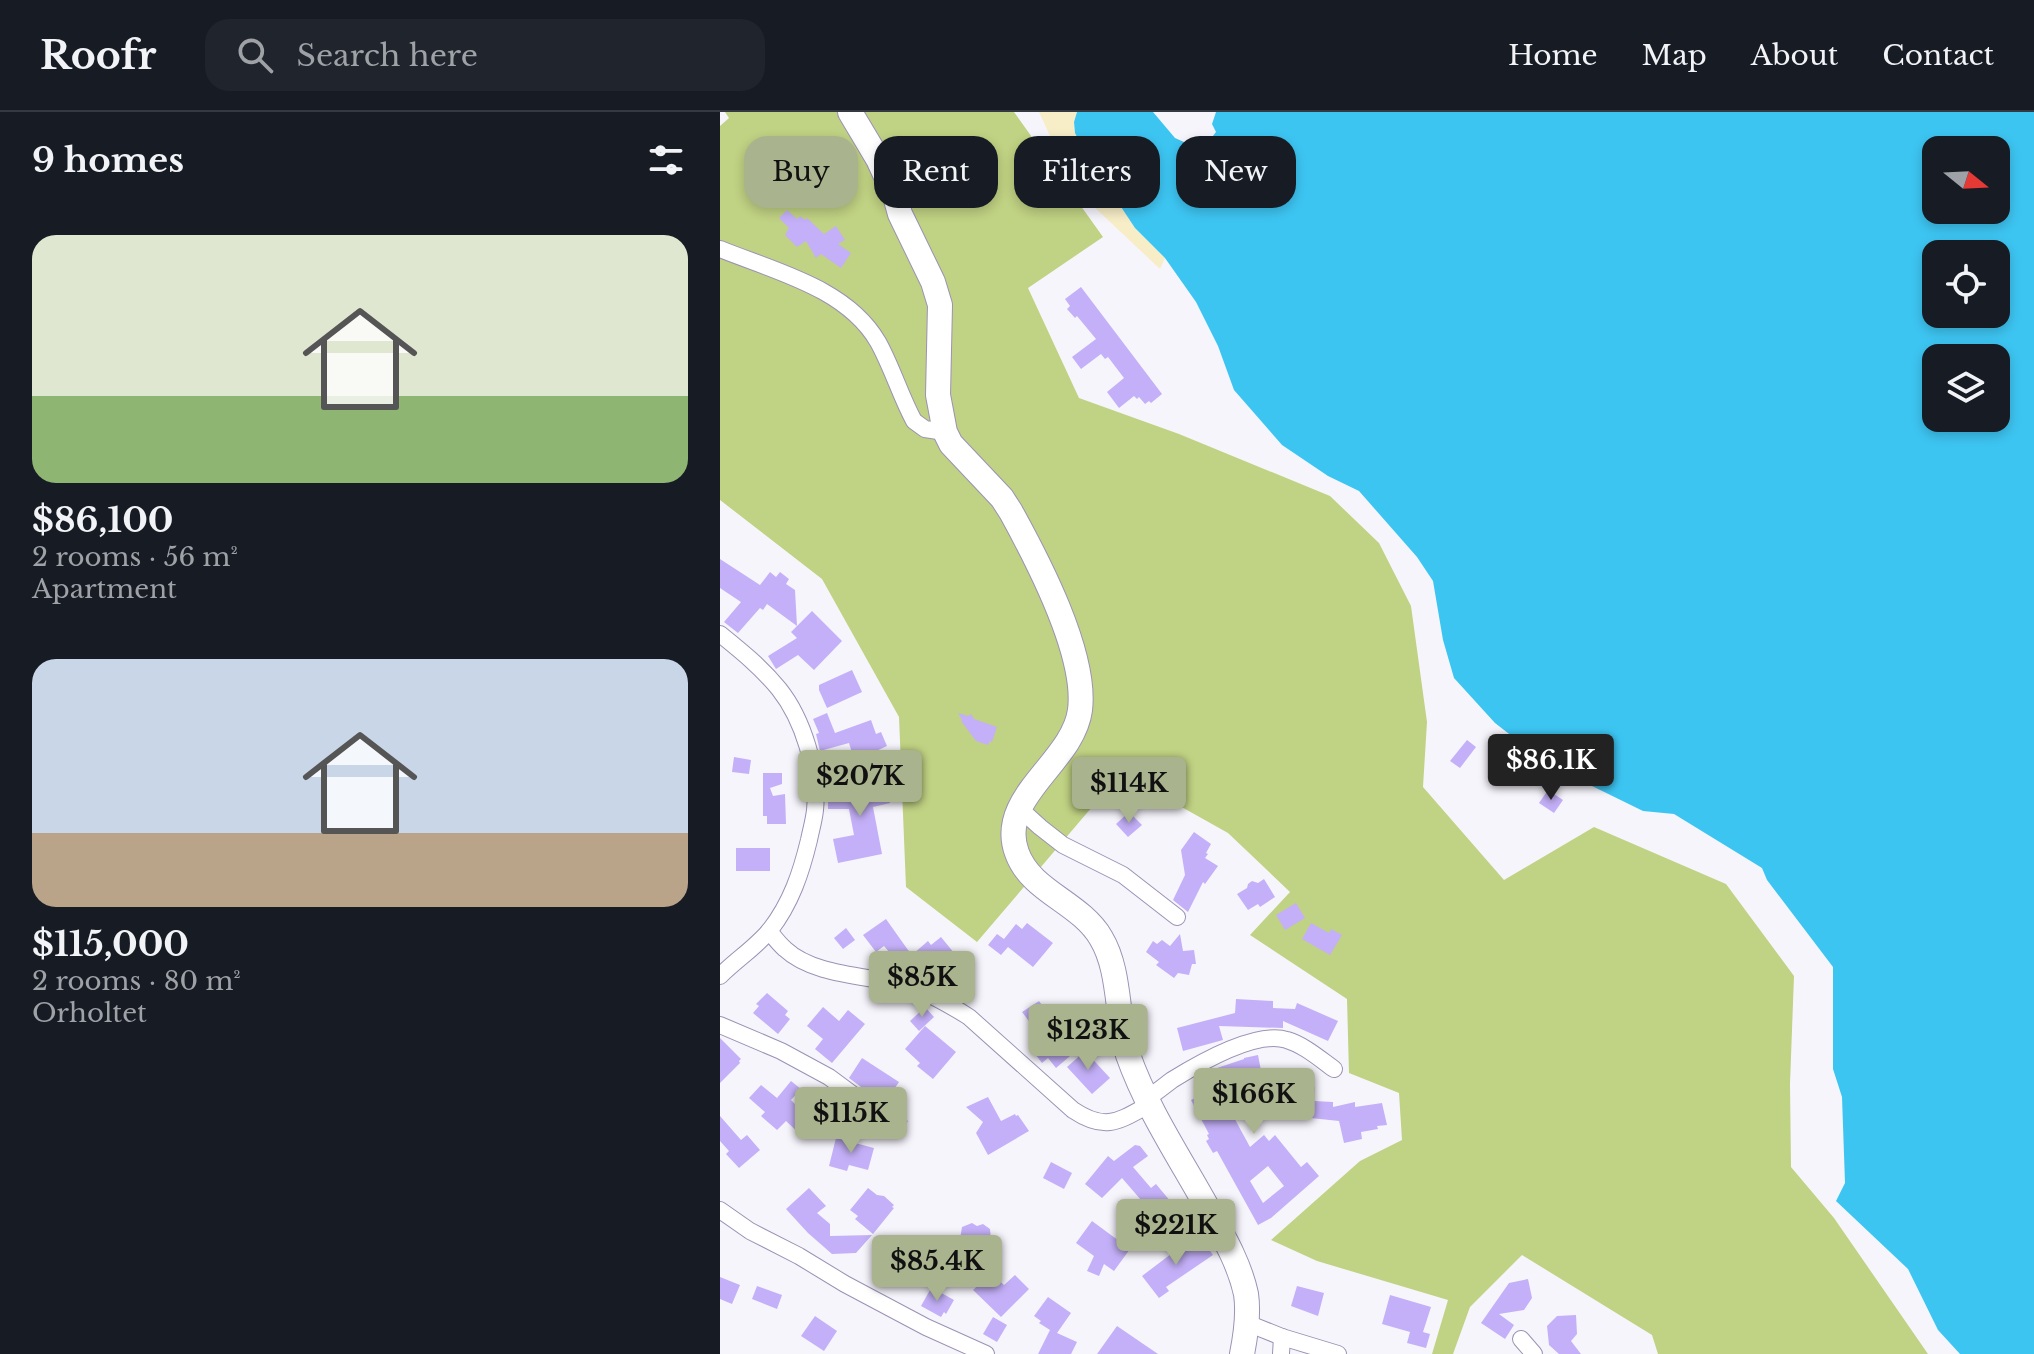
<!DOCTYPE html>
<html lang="en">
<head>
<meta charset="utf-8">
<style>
  body { margin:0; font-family:"Libre Baskerville",serif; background:#20242c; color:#f1f3f6; height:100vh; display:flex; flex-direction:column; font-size:30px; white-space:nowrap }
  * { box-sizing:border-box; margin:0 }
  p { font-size:26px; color:#9ea1a6 }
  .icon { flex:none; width:44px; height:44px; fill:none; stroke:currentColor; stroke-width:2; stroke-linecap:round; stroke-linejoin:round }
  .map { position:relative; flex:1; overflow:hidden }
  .side { display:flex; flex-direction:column; background:#171b24; width:720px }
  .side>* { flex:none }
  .top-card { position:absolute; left:24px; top:24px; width:760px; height:72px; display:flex; gap:16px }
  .needle { width:52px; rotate:108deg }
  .buttons { position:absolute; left:1202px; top:24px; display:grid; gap:16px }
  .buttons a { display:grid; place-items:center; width:88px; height:88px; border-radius:16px; background:#171b24; box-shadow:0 4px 12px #0003; font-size:40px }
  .price { position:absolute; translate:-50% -68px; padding:0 18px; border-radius:8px; background:#a9b38e; color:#111; font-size:26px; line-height:52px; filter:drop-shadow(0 2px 4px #0008) }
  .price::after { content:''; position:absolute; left:50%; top:48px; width:24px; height:18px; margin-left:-12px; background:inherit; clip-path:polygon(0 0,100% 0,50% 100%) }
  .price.current { background:#222; color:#fff }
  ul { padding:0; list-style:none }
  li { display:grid; align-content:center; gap:16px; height:424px; padding:0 32px }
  li span { display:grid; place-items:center; height:248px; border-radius:24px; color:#555 }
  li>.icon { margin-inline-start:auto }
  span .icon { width:144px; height:144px; fill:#fffc; stroke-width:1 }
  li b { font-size:34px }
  h2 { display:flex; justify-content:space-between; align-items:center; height:96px; padding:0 32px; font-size:34px }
  .chip { padding:0 28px; border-radius:24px; background:#171b24; box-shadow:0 4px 12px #0003; font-size:28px; line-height:72px }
  .chip.current { background:#a9b38e; color:#111 }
  header { display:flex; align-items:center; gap:48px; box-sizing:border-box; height:112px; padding:0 40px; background:#171b24; border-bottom:2px solid #363941 }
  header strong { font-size:38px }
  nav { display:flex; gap:44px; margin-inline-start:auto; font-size:28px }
  .search { width:560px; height:72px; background:#20242c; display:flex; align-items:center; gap:20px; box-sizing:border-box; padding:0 28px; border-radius:24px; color:#9ea1a6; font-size:30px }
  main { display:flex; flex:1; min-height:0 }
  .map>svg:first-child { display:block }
  .green { fill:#c0d283 }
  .sand { fill:#f7edc7 }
  .water { fill:#3dc5f2; fill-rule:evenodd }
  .building { fill:#c4b0f8; fill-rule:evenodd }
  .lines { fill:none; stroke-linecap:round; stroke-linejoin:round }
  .minor-casing { stroke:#9b92b4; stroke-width:18 }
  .secondary-casing { stroke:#9b92b4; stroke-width:26 }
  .minor { stroke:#fff; stroke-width:16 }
  .secondary { stroke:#fff; stroke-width:24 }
</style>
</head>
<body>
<header>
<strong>Roofr</strong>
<div class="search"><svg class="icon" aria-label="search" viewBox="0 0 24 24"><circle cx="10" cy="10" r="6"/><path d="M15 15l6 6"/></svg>Search here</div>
<nav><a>Home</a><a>Map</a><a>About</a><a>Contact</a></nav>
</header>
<main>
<section class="side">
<h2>9 homes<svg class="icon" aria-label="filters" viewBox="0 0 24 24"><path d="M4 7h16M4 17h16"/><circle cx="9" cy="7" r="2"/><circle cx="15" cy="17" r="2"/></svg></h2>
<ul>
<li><span style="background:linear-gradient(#dfe7d0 65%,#8fb573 0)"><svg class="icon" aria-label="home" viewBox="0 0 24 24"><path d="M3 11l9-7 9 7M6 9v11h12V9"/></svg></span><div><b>$86,100</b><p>2 rooms · 56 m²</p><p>Apartment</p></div></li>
<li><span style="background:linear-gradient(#c9d6e8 70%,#b9a48a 0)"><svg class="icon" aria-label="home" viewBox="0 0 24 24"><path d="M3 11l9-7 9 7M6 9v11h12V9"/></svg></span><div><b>$115,000</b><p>2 rooms · 80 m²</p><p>Orholtet</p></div></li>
</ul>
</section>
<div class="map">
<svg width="1314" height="1242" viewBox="0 0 1314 1242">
  <rect width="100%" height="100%" fill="#f7f5fc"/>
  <!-- green -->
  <polygon class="green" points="5,0 294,0 383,125 308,176 359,286 459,322 610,384 659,431 691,494 707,610 703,675 784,768 874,715 1006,772 1074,864 1070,972 1071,1055 1114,1106 1208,1242 938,1242 932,1223 802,1143 750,1195 733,1242 712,1242 728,1188 597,1149 551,1128 640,1049 682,1028 679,981 629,961 627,887 530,823 570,780 508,721 401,661 257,830 186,775 179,605 102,467 0,388 0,14 9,6"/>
  <!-- sand -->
  <polygon class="sand" points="319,0 357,0 354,10 355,21 364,39 415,116 445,146 440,157 354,76"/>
  <!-- water -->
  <path class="water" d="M357,0H433L455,26L482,38L496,20L492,12L496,0H1314V1242H1240L1218,1218L1188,1157L1116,1089L1125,1071L1122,985L1113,957V855L1047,768L1042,756L954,702L923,699L872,674L864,661L851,649L823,648L775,611L734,566L723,528L713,469L697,445L639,379L608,364L562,333L514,278L498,234L476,190L445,146L415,116L364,39L355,21L354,10ZM1216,38H1276V98H1216ZM1216,142H1276V202H1216ZM1216,246H1276V306H1216Z"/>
  <!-- building -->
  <g class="building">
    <polygon points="89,53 108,76 97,85 78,62"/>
    <polygon points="67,98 77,107 80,104 85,108 87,106 104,122 116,114 125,128 118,132 131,141 121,156 101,142 96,146 86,129 77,135 65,123 69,116 59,106"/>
    <polygon points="361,175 442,282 431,291 429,289 425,292 419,285 417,287 414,284 399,296 387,280 404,266 388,245 385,247 381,242 361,257 352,245 376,227 357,204 355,206 347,197 350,194 345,187"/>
    <polygon points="0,447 40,473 50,460 56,465 60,460 69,467 66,472 75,478 77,514 92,499 122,529 94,558 78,543 56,557 48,544 77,526 71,520 77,514 47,492 43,498 40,496 18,521 4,510 21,490 0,476"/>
    <polygon points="132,558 142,580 107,596 99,578 99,573"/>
    <polygon points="107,601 115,621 151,608 156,622 161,620 167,634 141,646 139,642 133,644 129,631 100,639 96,622 99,621 93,607"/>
    <polygon points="238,601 248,604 251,602 254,607 277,615 272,630 270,629 268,633 256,629 241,609 242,608"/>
    <polygon points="747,628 756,635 740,656 730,649"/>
    <polygon points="14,645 31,648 29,662 12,660"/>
    <polygon points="43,661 62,661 62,672 50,676 53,684 65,682 66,712 47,712 47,704 43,704"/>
    <polygon points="165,666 170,691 153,695 162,742 118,751 113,727 134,723 129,697 108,697 108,678 126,677 125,670 137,668 137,671"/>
    <polygon points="828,678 843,688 834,701 819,691"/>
    <polygon points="409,700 422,713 408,725 396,712"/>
    <polygon points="474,720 491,732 486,741 488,742 485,746 498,754 485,772 483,770 468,800 453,788 465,763 461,738"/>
    <rect x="16" y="736" width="34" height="23"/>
    <polygon points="544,767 555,785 540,795 538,792 528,798 517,782 527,776 528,772 532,769 538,771"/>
    <polygon points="576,791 585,806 565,818 556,803"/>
    <polygon points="166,807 188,838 193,842 208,829 211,833 221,825 239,847 222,862 220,859 218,862 205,847 188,862 164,834 156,840 143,823"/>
    <polygon points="307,811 333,831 313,855 288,835 281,843 268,833 277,822 284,827 296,812 302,817"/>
    <polygon points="591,811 609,821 611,817 622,823 610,843 582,827"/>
    <polygon points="126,816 135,828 123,837 114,826"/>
    <polygon points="460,822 463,839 474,838 476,852 472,852 469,863 458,861 454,866 436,853 439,850 426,840 433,829 437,832 442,828 450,834"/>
    <polygon points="47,881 68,899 65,903 70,907 58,922 33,901 39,894 36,892"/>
    <polygon points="516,887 553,889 553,896 575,897 577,891 618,909 608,929 563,909 563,916 499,914 503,928 463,939 457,916 515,901"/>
    <polygon points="319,889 341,919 334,924 350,944 336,956 328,946 322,951 312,938 324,929 302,900"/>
    <polygon points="103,895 119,909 128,898 145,912 112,951 95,937 103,927 87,914"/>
    <polygon points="205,895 214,905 199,919 190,909"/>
    <polygon points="205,914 236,940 213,967 197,954 200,951 185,937"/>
    <polygon points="0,926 21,947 19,949 20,951 0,971"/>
    <polygon points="365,939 390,966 372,982 347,955"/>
    <path d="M538,943L543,969L571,970V972L595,975L593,998L576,996V992L505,989L530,1035L544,1023L549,1029L555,1023L581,1055L587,1050L599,1064L551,1106L538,1113L497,1039L493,1041L486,1029L489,1027L487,1023L489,1022L471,988L493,977L480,970L483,963L494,957L524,947V946ZM548,1054L564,1074L543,1091L530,1069Z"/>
    <polygon points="142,946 179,970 164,992 129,966"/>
    <polygon points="71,969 81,977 71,988 97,1014 85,1027 66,1009 57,1018 41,1004 45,1000 29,986 41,973 57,986"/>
    <polygon points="268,985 281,1009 295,1002 296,1004 298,1003 309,1019 268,1043 256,1021 263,1010 246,995"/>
    <polygon points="594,989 613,990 613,995 635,990 635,995 662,991 667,1013 657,1014 658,1017 641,1020 642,1027 624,1031 619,1009 581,1005 581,1003 593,1000"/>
    <polygon points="173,998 188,1009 179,1022 164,1012"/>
    <polygon points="0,1004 21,1028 27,1023 40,1038 19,1056 6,1042 9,1039 0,1029"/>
    <polygon points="116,1026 154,1036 148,1058 129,1053 127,1059 109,1054"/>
    <polygon points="415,1033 420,1034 428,1044 413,1055 431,1076 436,1072 456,1096 455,1097 461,1104 451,1114 444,1106 440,1110 402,1066 382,1086 365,1072 388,1044 394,1049"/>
    <polygon points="331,1050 352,1061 344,1077 323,1066"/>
    <polygon points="89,1076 106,1094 97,1101 110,1112 110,1124 152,1123 136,1141 112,1142 88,1121 66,1097"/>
    <polygon points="148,1076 157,1083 164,1084 174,1093 172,1095 174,1096 153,1122 135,1107 138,1104 130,1098"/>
    <polygon points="372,1109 410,1137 394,1159 384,1152 379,1164 367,1159 374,1144 356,1131"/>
    <polygon points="252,1111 257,1114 263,1112 270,1117 272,1137 260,1144 256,1140 251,1142 242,1137 244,1129 240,1127 242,1115"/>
    <polygon points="481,1126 493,1143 446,1175 449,1179 439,1186 422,1164 451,1142 454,1147"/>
    <polygon points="295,1163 309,1177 281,1205 253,1178 268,1164 274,1170 277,1166 284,1173"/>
    <polygon points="0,1165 20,1173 12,1192 0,1187"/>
    <polygon points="808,1167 812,1186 804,1198 779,1202 794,1213 785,1227 761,1211 789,1171"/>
    <polygon points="37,1174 62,1183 57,1197 32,1187"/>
    <polygon points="577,1174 604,1181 598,1204 571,1194"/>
    <polygon points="210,1178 214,1181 216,1178 234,1188 226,1202 224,1200 221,1205 201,1194"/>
    <polygon points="670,1183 711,1195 703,1220 710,1222 706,1236 687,1231 690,1220 662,1212"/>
    <polygon points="328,1185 351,1201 337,1221 357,1230 351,1242 318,1242 330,1218 319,1211 321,1209 314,1204"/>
    <polygon points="856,1203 857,1222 851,1229 861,1242 839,1242 829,1233 827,1214 837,1204"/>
    <polygon points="95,1204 117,1219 104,1239 81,1224"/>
    <polygon points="273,1205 287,1213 277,1230 263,1222"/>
    <polygon points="397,1214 438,1242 377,1242"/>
  </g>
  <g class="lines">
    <defs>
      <g id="minor">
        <path d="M0,137C54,159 127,176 158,230C172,255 180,283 194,309L205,317L225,320"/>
        <path d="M0,522C21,539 41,555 59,577C83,607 99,659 95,698C94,708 91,718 89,728C81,761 71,791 50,818C36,835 16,848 0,864"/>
        <polyline points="299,696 320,715 343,733 403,763 457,805"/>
        <path d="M49,819C54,825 59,832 65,837C95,865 151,863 188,874C210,881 230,893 249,905L353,998C386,1020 399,1009 430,992"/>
        <polyline points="0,913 61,939 109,965 159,1002"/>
        <path d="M427,986C436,981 444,974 452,968C478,952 536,918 567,928C584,933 600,947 614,957"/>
        <polyline points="0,1098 30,1119 79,1144 125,1172 206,1215 266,1242"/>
        <polyline points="527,1211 562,1225 618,1242"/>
        <polyline points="801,1227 814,1242"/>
        <polyline points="561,1242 562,1225"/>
      </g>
      <path id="secondary" d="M130,0L158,47L175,84L180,102L213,170L220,193L218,283L225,320L231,332L282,386L291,400C318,449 367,542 360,598C353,651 276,685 297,741C311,780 360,790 381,826C401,859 396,906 408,943C428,1000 464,1052 492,1104C506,1129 520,1154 526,1182C529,1202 526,1222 522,1242"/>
    </defs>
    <!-- minor casing -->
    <use href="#minor" class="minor-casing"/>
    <!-- secondary casing -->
    <use href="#secondary" class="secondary-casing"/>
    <!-- minor -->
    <use href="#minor" class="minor"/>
    <!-- secondary -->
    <use href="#secondary" class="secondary"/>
  </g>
</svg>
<div class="buttons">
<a><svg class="needle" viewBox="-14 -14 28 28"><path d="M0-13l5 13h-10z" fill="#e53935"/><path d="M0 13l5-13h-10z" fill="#9ea1a6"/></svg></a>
<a><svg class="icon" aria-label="locate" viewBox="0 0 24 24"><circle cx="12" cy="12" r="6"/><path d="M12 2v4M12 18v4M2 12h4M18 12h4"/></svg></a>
<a><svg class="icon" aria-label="layers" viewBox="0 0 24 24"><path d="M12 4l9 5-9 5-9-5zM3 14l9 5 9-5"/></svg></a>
</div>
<b class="price current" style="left:831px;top:690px">$86.1K</b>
<b class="price" style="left:140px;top:706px">$207K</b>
<b class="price" style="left:409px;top:713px">$114K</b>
<b class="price" style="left:202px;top:907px">$85K</b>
<b class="price" style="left:368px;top:960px">$123K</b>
<b class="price" style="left:534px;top:1024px">$166K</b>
<b class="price" style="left:131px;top:1043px">$115K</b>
<b class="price" style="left:456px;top:1155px">$221K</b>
<b class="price" style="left:217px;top:1191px">$85.4K</b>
<div class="top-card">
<a class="chip current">Buy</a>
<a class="chip">Rent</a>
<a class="chip">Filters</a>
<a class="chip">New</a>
</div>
</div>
</main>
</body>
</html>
